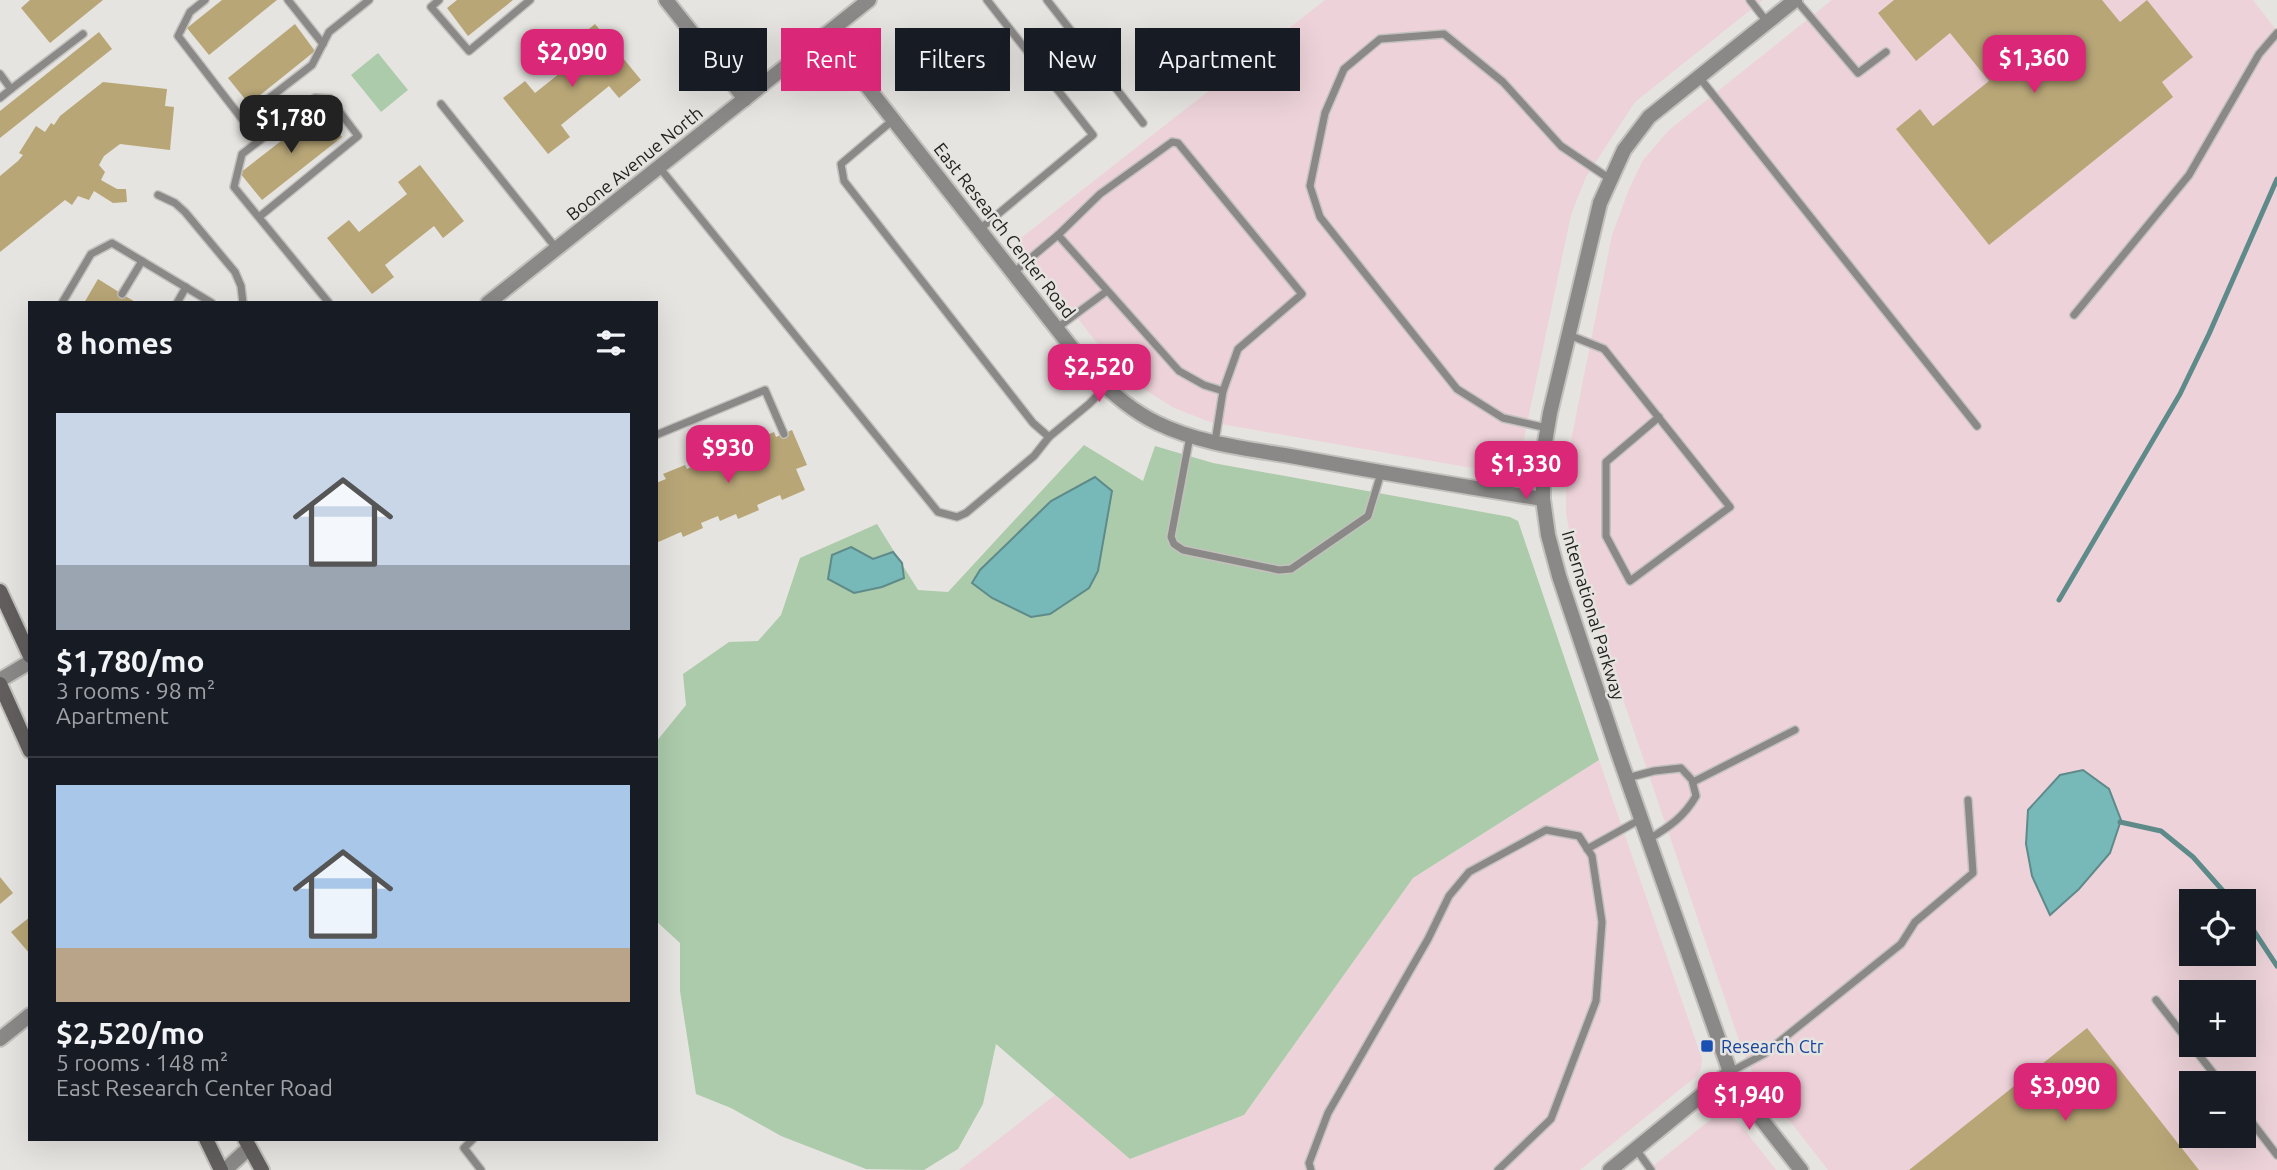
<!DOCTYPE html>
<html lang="en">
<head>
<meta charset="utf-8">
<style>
  body { margin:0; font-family:Ubuntu,sans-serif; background:#20242c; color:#f1f3f6; height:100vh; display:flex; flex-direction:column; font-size:26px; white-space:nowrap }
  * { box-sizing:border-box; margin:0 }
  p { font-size:23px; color:#9ea1a6 }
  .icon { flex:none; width:38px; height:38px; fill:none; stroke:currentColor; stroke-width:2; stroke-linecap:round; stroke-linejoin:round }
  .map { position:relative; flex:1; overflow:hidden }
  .panel { position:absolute; left:28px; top:301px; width:630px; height:840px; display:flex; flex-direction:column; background:#171b24; border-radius:0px; box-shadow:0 7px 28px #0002 }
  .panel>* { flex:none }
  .hud { position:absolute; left:679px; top:28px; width:665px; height:63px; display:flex; gap:14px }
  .controls { position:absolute; left:2179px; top:889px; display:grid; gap:14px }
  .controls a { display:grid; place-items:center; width:77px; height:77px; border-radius:0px; background:#171b24; box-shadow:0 7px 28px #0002; font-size:35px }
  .price { position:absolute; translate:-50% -60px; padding:0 16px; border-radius:14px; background:#db2777; color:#fff; font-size:23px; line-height:46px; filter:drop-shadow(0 2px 4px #0008) }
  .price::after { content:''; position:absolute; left:50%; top:42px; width:21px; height:16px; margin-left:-10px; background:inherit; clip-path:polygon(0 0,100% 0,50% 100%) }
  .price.on { background:#222; color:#fff }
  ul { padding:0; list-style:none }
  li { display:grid; align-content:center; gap:14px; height:371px; padding:0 28px }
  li+li { border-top:2px solid #363941 }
  li span { display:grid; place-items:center; height:217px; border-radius:0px; color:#555 }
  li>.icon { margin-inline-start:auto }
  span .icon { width:126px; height:126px; fill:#fffc; stroke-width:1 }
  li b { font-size:30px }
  h2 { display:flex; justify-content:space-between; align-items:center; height:84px; padding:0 28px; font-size:30px }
  .tag { padding:0 24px; border-radius:0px; background:#171b24; box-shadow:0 7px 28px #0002; font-size:24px; line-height:63px }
  .tag.on { background:#db2777; color:#fff }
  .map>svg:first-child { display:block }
  .industrial { fill:#edd3d9; fill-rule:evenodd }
  .green { fill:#accbab }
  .water { fill:#77b8b8; stroke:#5e8b8a; stroke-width:2 }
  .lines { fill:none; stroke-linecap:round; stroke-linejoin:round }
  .stream { stroke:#5e8b8a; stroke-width:5 }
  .building { fill:#b8a677 }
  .service-casing { stroke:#c3c1bd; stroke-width:10 }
  .minor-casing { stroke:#c3c1bd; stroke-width:18 }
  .tertiary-casing { stroke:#c3c1bd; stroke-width:18 }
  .secondary-casing { stroke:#c3c1bd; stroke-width:18 }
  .service { stroke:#8b8988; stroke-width:7 }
  .minor { stroke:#8b8988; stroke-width:14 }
  .tertiary { stroke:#8b8988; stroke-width:14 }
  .secondary { stroke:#615e5d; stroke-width:14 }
  .transit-dot { fill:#1a4fb4; stroke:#e6e4e0; stroke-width:2.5 }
  .labels { text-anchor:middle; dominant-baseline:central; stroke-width:5; stroke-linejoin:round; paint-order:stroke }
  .street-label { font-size:18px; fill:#222220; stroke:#e6e4e0 }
  .transit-label { font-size:18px; fill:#164399; stroke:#e6e4e0; text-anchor:start }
</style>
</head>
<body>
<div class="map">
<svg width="2277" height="1170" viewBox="0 0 2277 1170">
  <rect width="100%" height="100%" fill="#e6e4e0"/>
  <!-- industrial -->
  <g class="industrial">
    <polygon points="1325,0 1763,0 1635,102 1586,177 1571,215 1518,467 1512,472 1506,474 1210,422 1174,408 1141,387 1115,366 1017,241"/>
    <path d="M1832,0H2253L2277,31V1170H1828L1753,1074L1743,1052L1573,552L1566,513V466L1612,235L1629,189L1643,160L1669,130ZM2191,901H2244V954H2191ZM2191,992H2244V1045H2191ZM2191,1083H2244V1136H2191Z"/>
    <polygon points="1599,760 1702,1059 1701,1069 1698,1075 1580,1170 959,1170 1055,1095 1130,1159 1244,1115 1413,878"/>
    <polygon points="1726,1111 1732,1114 1776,1170 1648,1170 1720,1112"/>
  </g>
  <!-- green -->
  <g class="green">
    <polygon points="378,53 408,90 381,112 351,75"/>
    <polygon points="1084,445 1143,481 1155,446 1213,463 1510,517 1518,521 1599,760 1413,878 1244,1115 1130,1159 996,1044 983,1104 958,1149 924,1170 866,1169 781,1136 731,1108 696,1094 680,991 680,943 656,921 656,742 686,705 683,674 729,642 758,641 781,615 800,558 877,524 918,590 948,592"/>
  </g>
  <!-- water -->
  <g class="water">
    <polygon points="1095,477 1112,491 1098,571 1089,588 1050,614 1031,617 992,598 972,583 980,570 1051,501"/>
    <polygon points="851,547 873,559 893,552 902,563 904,578 882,587 854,593 828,579 832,555"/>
    <polygon points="2083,770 2109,789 2121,820 2110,853 2079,889 2050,915 2032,876 2026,844 2028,810 2060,775"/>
  </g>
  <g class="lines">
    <!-- stream -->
    <g class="stream">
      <polyline points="2059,600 2180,394 2209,334 2277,179"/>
      <polyline points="2120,822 2161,831 2193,857 2232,901"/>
      <polyline points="2244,916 2277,966"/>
    </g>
  </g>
  <!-- building -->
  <g class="building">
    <polygon points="30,0 103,0 50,43 21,8"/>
    <polygon points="222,0 277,0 209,55 187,28"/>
    <polygon points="457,0 513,0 468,36 447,8"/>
    <polygon points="1894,0 2102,0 2120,22 2147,0 2193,57 2162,82 2173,97 1989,245 1896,129 1920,109 1933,126 1989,81 1950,33 1916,61 1878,13"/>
    <polygon points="295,24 315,51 249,104 228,78"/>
    <polygon points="595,24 641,80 619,98 609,86 561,125 570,137 548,154 503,98 525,81 535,93 584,54 574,41"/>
    <polygon points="99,32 112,49 0,138 0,111"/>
    <polygon points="103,82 167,89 165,106 174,107 170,150 120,144 104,156 99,165 105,172 101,180 117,189 126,189 127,202 113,203 94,191 89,200 78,196 72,205 65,200 0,252 0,176 18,161 23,155 19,153 36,126 45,132 51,123 54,125 60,116"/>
    <polygon points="321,110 342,137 262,200 240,173"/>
    <polygon points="420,165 464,221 443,238 434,226 385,265 394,277 372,294 327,238 349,220 359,232 407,194 398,182"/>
    <polygon points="98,279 122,294 137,303 84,303"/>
    <polygon points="792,430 807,465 796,469 805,490 782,500 780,495 757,505 759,510 738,519 736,514 720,521 718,516 701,523 703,528 683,537 681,532 656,543 656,483 666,479 663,474 685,465 687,469 703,462 705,468 715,464 712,458 734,449 736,455 756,446 753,441 774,432 776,437"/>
    <polygon points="0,877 13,893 0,904"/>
    <polygon points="30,917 30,954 11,932"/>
    <polygon points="2087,1028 2199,1170 1909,1170"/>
  </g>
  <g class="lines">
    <defs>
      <g id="service">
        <polyline points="205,0 190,12 178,36 242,119 312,65 329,32 369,0"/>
        <polyline points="288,0 323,44"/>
        <polyline points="439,0 431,7 469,51 530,0"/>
        <polyline points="1047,0 1143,123"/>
        <polyline points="1750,0 1767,22"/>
        <polyline points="1796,0 1858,73 1886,52"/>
        <polyline points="0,74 11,89 0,98"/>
        <polyline points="1699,77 1977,426"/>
        <polyline points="11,89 83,34"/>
        <polyline points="441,104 556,248"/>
        <polyline points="893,120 841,164 844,181 1033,423 1049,437 1089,404 1106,387"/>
        <polyline points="659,167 938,512 957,517 966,513 1034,456 1049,437"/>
        <polyline points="158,195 175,203 185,212 235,272 241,286 243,303"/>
        <polyline points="259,217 358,136 330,99 315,98 242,154 234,187 329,303"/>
        <polyline points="980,229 1093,135 987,0"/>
        <polyline points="1058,235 1100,194 1172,142 1178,143 1302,294 1238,349 1223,391"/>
        <polyline points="1013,273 1058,235 1179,371 1204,385 1223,391 1215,442"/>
        <polyline points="122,294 142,261"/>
        <polyline points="62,303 91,254 112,243 212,303"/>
        <polyline points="177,303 186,287"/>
        <polyline points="2074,315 2189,175 2259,54 2277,33"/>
        <polyline points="1057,328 1107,291"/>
        <polyline points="1569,335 1604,349 1730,507 1630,581 1606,536 1606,462 1659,417"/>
        <polyline points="1547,428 1503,418 1457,389 1320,217 1310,186 1325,113 1344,69 1380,39 1444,34 1503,82 1561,146 1610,179"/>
        <polyline points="656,435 765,390 784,434"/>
        <polyline points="1190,436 1171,537 1174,544 1183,550 1279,570 1291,569 1368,516 1381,473"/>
        <path d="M1627,778L1654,771L1681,768L1692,780L1696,796C1684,817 1669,827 1649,839"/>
        <polyline points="1693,782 1795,730"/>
        <polyline points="1587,849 1641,819"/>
        <polyline points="2156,1000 2221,1083"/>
        <polyline points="1730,1072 1764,1054 1901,944 1915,922 1973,873 1968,800"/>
        <polyline points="2244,1112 2277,1155"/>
        <polyline points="473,1139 464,1148 481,1170"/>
        <polyline points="1636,1149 1651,1170"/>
        <polyline points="1311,1170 1309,1163 1328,1113 1428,939 1449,896 1469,872 1546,830 1579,836 1592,856 1602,922 1596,1001 1551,1119 1498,1170"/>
      </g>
      <g id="minor">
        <path d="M826,34L1090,371C1109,391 1132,411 1157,423C1200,444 1250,449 1296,457C1378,472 1461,486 1543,499"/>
        <polyline points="0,1039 30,1015"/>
        <polyline points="1730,1072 1619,756 1559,576 1548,535 1543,499 1543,454 1550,413 1600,203 1624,150 1649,117 1795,0"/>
        <polyline points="225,1170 249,1148"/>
      </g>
      <g id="tertiary">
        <polyline points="666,0 745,99"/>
        <polyline points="488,303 869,0"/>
        <polyline points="0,680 30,662"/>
        <polyline points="1610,1170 1730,1072 1743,1096 1801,1170"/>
      </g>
      <g id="secondary">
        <polyline points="0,591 30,656"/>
        <polyline points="0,684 30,751"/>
        <polyline points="206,1139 221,1170"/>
        <polyline points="245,1139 262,1170"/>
      </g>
    </defs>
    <!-- service casing -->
    <use href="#service" class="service-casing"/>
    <!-- minor casing -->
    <use href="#minor" class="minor-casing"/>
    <!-- tertiary casing -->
    <use href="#tertiary" class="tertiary-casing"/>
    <!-- secondary casing -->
    <use href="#secondary" class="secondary-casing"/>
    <!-- service -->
    <use href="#service" class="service"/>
    <!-- minor -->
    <use href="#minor" class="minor"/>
    <!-- tertiary -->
    <use href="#tertiary" class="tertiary"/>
    <!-- secondary -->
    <use href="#secondary" class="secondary"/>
  </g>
  <!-- markers -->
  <rect class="transit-dot" x="1700" y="1039" width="14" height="14" rx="3.5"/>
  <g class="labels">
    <!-- street labels -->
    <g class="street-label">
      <text transform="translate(634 163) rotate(-39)">Boone Avenue North</text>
      <text transform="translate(1005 230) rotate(52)">East Research Center Road</text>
      <text transform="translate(1594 615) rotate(73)">International Parkway</text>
    </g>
    <!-- transit labels -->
    <g class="transit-label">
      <text x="1721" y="1046">Research Ctr</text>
    </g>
  </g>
</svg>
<div class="controls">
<a><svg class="icon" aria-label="locate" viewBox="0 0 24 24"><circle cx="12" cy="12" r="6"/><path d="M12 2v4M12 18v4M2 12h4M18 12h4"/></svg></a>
<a>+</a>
<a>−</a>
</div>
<b class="price" style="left:572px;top:89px">$2,090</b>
<b class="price" style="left:2034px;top:95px">$1,360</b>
<b class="price on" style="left:291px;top:155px">$1,780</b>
<b class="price" style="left:1099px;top:404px">$2,520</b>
<b class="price" style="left:728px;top:485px">$930</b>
<b class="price" style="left:1526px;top:501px">$1,330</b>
<b class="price" style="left:2065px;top:1123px">$3,090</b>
<b class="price" style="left:1749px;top:1132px">$1,940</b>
<div class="hud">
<a class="tag">Buy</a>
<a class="tag on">Rent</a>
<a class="tag">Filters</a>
<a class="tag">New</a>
<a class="tag">Apartment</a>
</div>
<section class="panel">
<h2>8 homes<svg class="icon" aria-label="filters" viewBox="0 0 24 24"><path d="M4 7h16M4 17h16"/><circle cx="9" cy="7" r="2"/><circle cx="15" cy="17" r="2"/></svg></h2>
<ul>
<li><span style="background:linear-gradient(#c9d6e8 70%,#9aa5b1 0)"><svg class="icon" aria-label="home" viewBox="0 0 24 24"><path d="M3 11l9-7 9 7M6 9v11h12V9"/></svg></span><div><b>$1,780/mo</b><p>3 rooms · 98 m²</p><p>Apartment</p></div></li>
<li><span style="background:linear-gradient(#a9c7e8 75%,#b9a48a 0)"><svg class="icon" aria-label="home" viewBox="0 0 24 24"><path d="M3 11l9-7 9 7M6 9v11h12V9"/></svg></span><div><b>$2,520/mo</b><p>5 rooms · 148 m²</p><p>East Research Center Road</p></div></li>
</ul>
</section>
</div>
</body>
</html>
